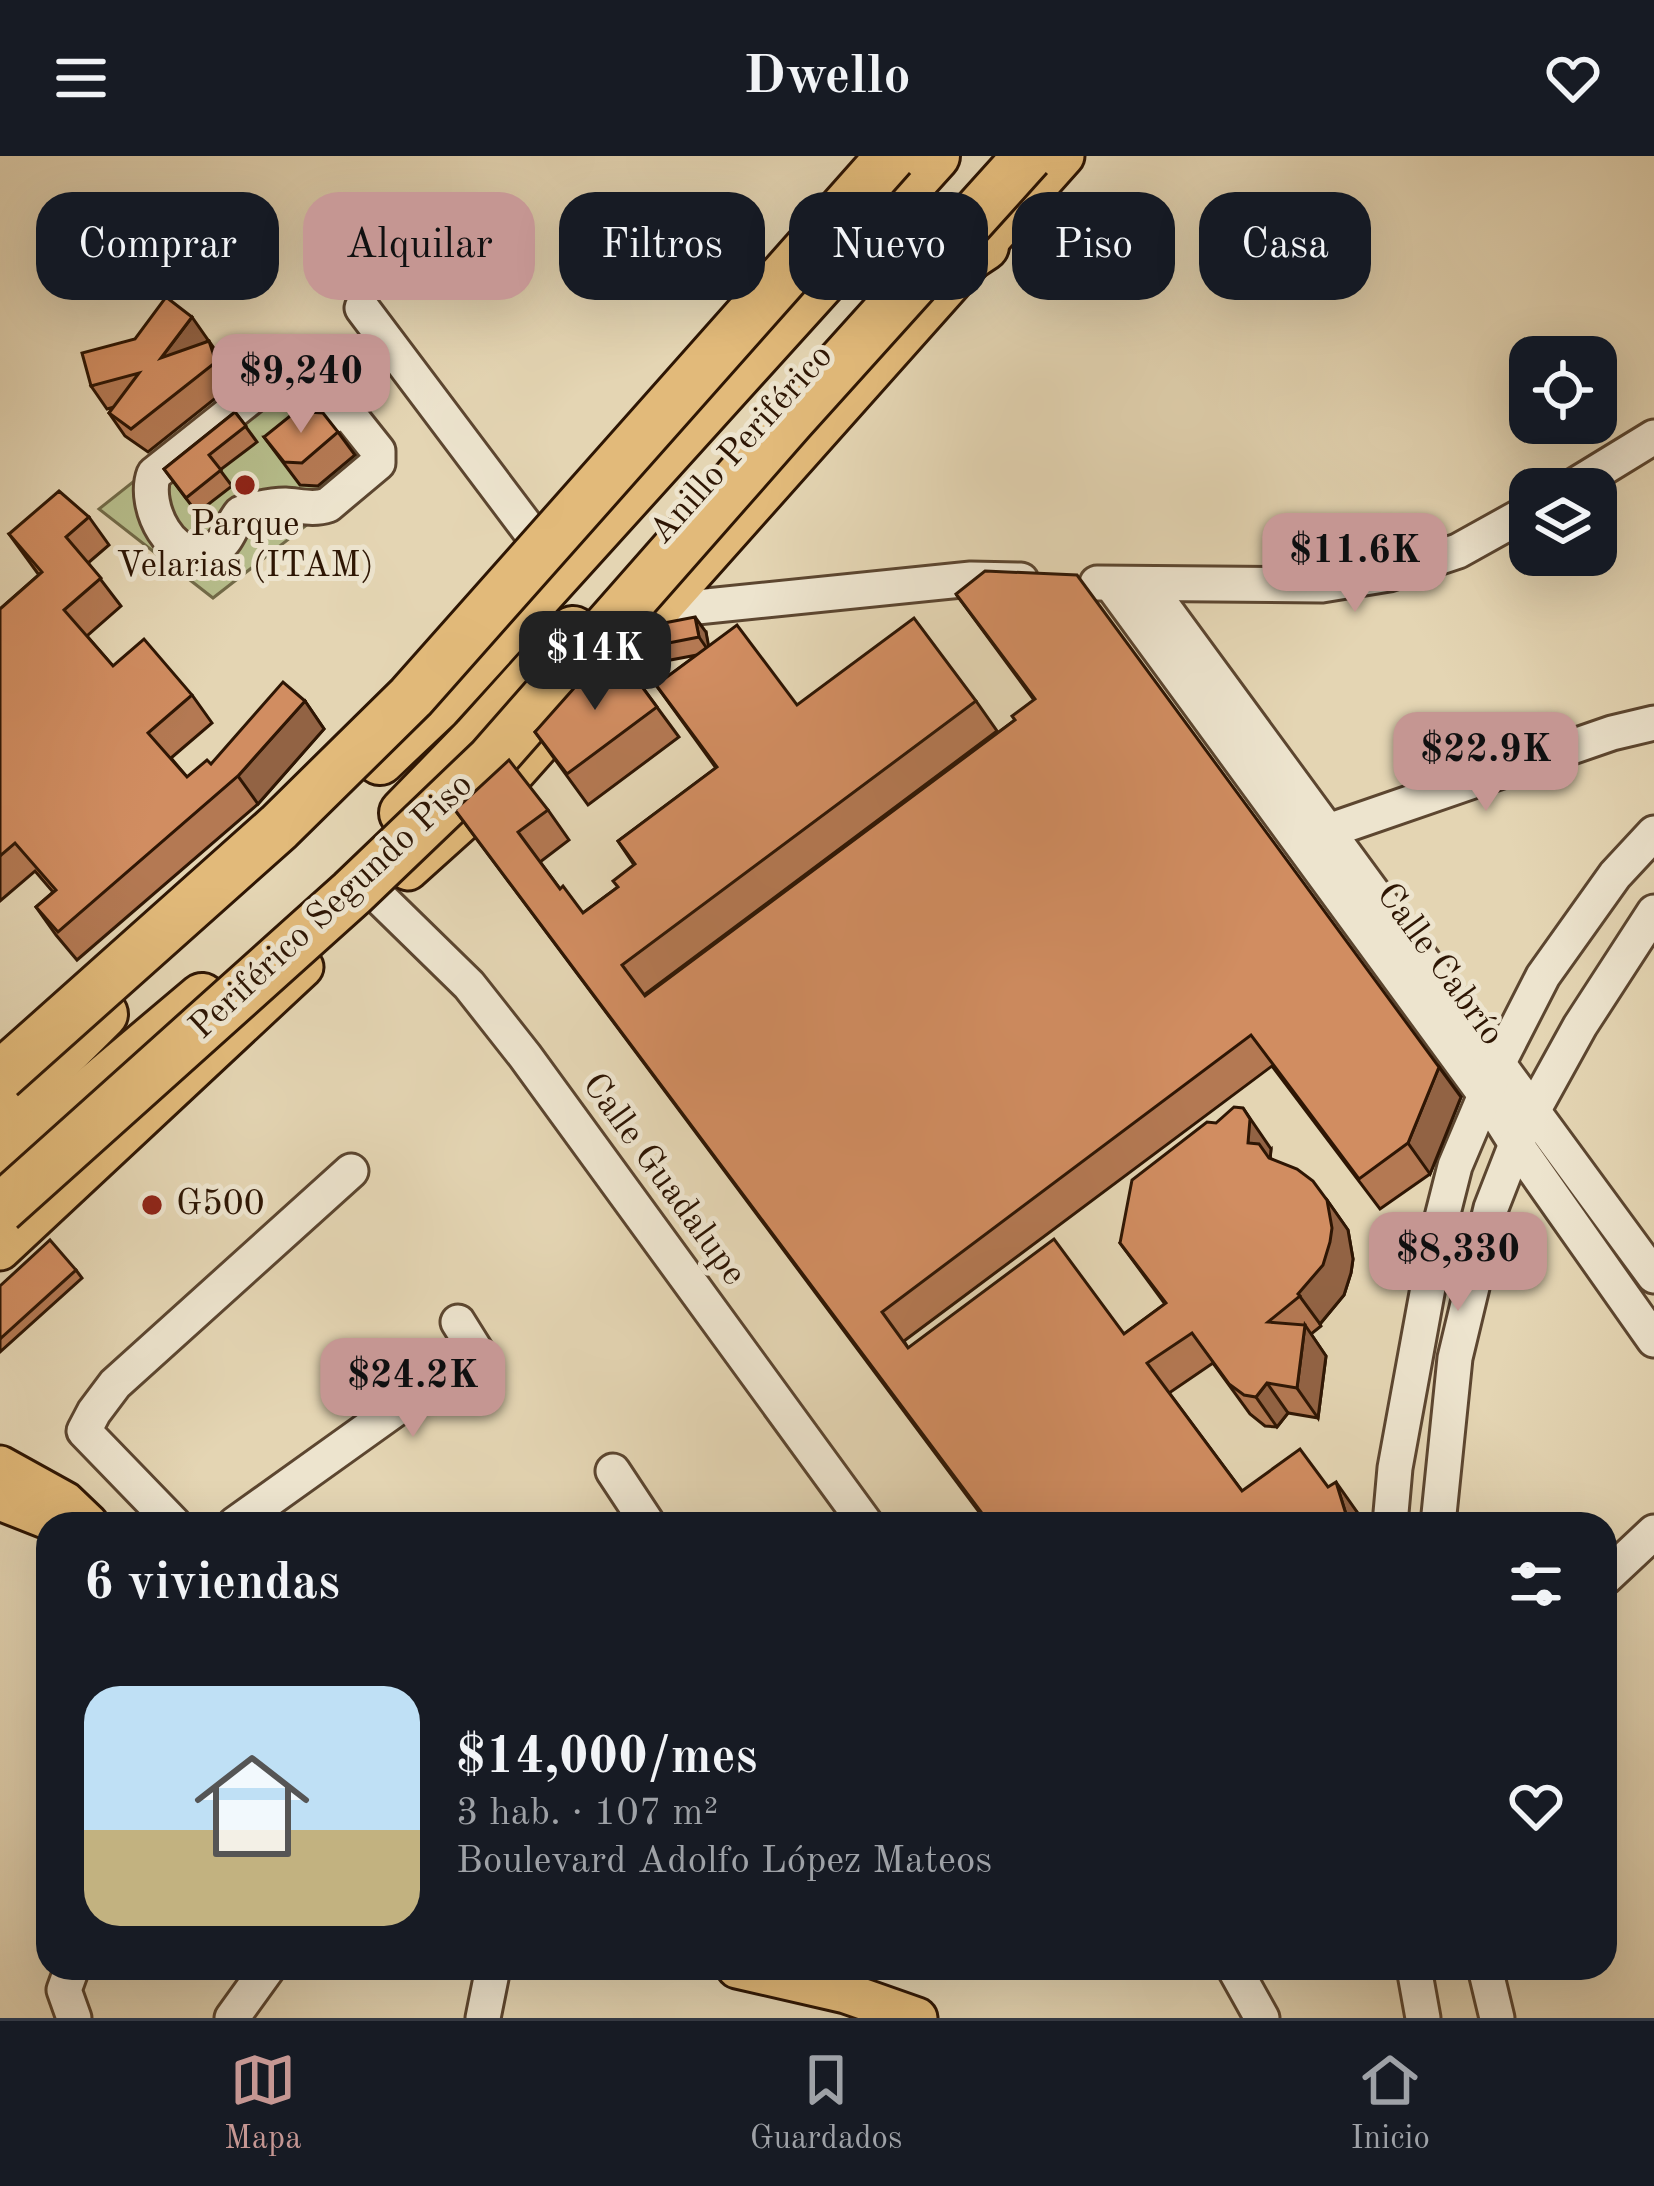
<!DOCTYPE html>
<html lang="es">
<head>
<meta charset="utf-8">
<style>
  body { margin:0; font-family:"Old Standard TT",serif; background:#242831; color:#f1f3f6; height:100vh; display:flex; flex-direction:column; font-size:45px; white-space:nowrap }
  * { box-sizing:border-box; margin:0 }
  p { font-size:39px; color:#9ea1a6 }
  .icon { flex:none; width:66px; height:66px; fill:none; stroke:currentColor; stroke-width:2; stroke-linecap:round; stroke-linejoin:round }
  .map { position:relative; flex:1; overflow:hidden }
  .drawer { position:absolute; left:36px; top:1356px; width:1581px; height:468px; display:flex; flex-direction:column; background:#171b24; border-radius:36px; box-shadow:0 12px 48px #0002 }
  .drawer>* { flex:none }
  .top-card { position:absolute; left:36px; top:36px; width:1584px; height:108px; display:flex; gap:24px }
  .buttons { position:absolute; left:1509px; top:180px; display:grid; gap:24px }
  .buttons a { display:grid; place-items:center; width:108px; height:108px; border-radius:24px; background:#171b24; box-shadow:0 12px 48px #0002; font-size:60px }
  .price { position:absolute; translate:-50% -102px; padding:0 27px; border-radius:24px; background:#c59692; color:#111; font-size:39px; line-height:78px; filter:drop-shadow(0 3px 6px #0008) }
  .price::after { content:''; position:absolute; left:50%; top:72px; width:36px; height:27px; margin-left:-18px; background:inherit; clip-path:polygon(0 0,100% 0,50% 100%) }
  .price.on { background:#222; color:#fff }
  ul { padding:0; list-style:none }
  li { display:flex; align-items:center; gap:36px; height:300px; padding:0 48px }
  li span { display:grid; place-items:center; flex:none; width:336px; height:240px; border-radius:36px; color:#555 }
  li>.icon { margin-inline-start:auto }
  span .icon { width:144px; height:144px; fill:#fffc; stroke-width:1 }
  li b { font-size:51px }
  h2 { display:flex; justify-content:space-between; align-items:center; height:144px; padding:0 48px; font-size:51px }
  .pill { padding:0 42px; border-radius:36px; background:#171b24; box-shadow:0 12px 48px #0002; font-size:42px; line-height:108px }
  .pill.on { background:#c59692; color:#111 }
  header { display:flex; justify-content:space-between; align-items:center; height:156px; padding:0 48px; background:#171b24; font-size:54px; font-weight:700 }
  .tab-bar { display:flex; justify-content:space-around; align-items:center; height:168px; border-top:3px solid #363941; background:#171b24; font-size:33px; color:#9ea1a6 }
  .tab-bar a { display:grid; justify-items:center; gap:6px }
  .tab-bar .on { color:#c59692 }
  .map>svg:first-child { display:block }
  .grass { fill:#b6bd8b; stroke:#726a48; stroke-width:3 }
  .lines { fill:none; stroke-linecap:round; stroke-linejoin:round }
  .minor-casing { stroke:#5c4630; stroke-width:39 }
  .major-casing { stroke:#2e1604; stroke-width:45 }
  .highway-casing { stroke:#2e1604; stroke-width:54 }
  .minor { stroke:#ede4ce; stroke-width:33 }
  .major { stroke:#e2ba7a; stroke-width:39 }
  .highway { stroke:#e2ba7a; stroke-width:48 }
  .highway-bridge-casing { stroke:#2e1604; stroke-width:54; stroke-linecap:butt }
  .highway-bridge { stroke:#e2ba7a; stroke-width:48 }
  .wall { fill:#b47953; stroke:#2e1604; stroke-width:3 }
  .shaded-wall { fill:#926344; stroke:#2e1604; stroke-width:3 }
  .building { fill:#d18d61; stroke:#2e1604; stroke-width:3 }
  .poi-dot { fill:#8f2418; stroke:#ede4ce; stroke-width:4.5 }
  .labels { text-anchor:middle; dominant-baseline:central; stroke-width:10; stroke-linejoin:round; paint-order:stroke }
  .street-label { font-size:36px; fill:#2e1604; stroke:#ede4ce }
  .poi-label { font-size:36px; fill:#2e1604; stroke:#ede4ce }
</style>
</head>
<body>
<header><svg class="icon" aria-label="menu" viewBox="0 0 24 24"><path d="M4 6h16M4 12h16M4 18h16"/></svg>Dwello<svg class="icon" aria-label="heart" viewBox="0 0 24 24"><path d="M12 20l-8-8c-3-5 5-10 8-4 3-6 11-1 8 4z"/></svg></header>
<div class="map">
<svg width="1654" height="1862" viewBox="0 0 1654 1862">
  <rect width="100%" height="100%" fill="#e4d5b3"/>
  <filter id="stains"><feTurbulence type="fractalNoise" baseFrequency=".00167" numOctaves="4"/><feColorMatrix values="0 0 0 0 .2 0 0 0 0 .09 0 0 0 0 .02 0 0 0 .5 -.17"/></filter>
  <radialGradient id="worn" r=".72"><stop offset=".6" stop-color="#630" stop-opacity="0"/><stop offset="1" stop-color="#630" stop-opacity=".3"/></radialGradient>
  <!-- grass -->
  <polygon class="grass" points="303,191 390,304 213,442 99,353"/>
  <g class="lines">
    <defs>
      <g id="minor">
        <polyline points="362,152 532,378"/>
        <path d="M300,222H281L266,229L154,318C142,349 172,412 212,394C229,387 230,369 241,357C255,353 270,349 285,349C301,350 313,354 328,349L378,307V295L343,251L333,260C305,245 299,240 300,207"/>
        <polyline points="1569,333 1654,281"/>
        <polyline points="1097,427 1322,429 1389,418 1458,395 1530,355"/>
        <polyline points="1111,428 1485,939 1516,988 1654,1184"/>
        <polyline points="1148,430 1654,1120"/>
        <polyline points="658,455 971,423 1021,424"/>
        <polyline points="1308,682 1612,577 1654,567"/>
        <polyline points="379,741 469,829 525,900 866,1368"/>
        <polyline points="613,1315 648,1368"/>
        <polyline points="174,1368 84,1275 94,1256 115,1228 351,1015"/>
        <polyline points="235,1368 407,1245 478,1198 458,1166"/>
        <polyline points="1390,1368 1395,1312 1438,1077 1455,1010 1499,906 1543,820 1615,719 1654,677"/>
        <polyline points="1438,1368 1455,1202 1491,1052 1516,988 1533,955 1580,870 1654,756"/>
        <polyline points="1605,1422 1654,1376"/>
        <polyline points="72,1812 64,1834 74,1862"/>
        <polyline points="1234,1812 1262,1862"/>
        <polyline points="1414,1812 1423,1862"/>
        <polyline points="1485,1812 1497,1862"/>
        <polyline points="232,1862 268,1812"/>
        <polyline points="483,1862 493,1812"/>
      </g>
      <g id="major">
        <polyline points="408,714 508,624 1064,0"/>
        <polyline points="0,1094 303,811"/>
        <polyline points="0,1310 65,1346 88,1368"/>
        <polyline points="0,1344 61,1368"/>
        <polyline points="737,1812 846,1837 917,1862"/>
      </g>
      <g id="highway">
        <polyline points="919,133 984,90"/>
        <polyline points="380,604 437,550 935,0"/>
        <polyline points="404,657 476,583 573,475"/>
        <polyline points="0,960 103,858"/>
        <polyline points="0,1013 202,842"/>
      </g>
    </defs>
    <!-- minor casing -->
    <use href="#minor" class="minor-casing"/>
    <!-- major casing -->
    <use href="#major" class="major-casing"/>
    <!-- highway casing -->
    <use href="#highway" class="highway-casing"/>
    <!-- minor -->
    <use href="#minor" class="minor"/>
    <!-- major -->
    <use href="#major" class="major"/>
    <!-- highway -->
    <use href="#highway" class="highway"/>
    <defs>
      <g id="highway-bridge">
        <polyline points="0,920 279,671 411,541 891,0"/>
        <polyline points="0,1053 352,737 491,604 790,264 1028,0"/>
      </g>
    </defs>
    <!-- highway-bridge casing -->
    <use href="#highway-bridge" class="highway-bridge-casing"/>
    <!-- highway-bridge -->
    <use href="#highway-bridge" class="highway-bridge"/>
  </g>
  <!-- wall -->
  <g class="wall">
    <polygon points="208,184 206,186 225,208 232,229 148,296 125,280 109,257 114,251 107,253 91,230"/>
    <polygon points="235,256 257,286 220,314 232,330 197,357 164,313"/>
    <polygon points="338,276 355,299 318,330 300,329 264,281"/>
    <polygon points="89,361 109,389 88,407 121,450 87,480 113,510 192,539 212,567 171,602 187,621 211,608 305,545 324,573 258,648 77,804 56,779 36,751 53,736 35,715 0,745 0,453 39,419 9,378"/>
    <polygon points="956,438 1439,911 1461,941 1430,1018 1380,1053 1272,910 904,1185 908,1192 1124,1178 1165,1148 1120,1087 1271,993 1270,1002 1327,1044 1348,1074 1353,1103 1351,1117 1344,1139 1320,1168 1321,1170 1311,1178 1326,1200 1318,1262 1288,1257 1277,1271 1265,1270 1250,1258 1213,1207 1169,1237 1242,1335 1328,1331 1357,1356 1361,1368 988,1368 455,654 548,654 569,684 540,706 560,733 583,757 618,731 634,709 618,685 716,612 656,529 697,499 649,508 638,493 706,476 708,491 797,549 976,545 997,575 644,839 645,840 1015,564 1034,544"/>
    <polygon points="620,501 679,581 588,649 535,576"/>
    <polygon points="76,1114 82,1122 0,1196 0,1130"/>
  </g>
  <!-- shaded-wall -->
  <g class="shaded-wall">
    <polygon points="192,161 208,184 177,225 161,202"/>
    <polygon points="209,185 225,208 232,229 216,206"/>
    <polygon points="695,461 706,476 710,497 699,481"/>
    <polygon points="305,545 324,573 258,648 238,620"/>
    <polygon points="1439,911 1461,941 1430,1018 1408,987"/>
    <polygon points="1243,952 1271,993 1269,1017 1248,987"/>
    <polygon points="1327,1044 1348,1074 1353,1103 1351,1117 1344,1139 1320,1168 1298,1138"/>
    <polygon points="1305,1169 1326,1200 1318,1262 1297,1232"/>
    <polygon points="1267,1227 1288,1257 1277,1271 1256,1241"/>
    <polygon points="1336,1326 1357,1356 1361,1368 1349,1368"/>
  </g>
  <!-- building -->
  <g class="building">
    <polygon points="166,141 192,161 161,202 209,185 216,206 131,273 109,257 139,217 91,230 82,197 135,183"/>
    <polygon points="300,252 308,256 323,257 338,276 302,307 284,306 264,281"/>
    <polygon points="235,256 246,270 209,299 221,314 186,342 164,313"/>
    <polygon points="59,335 89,361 66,381 101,422 64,454 113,510 144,483 192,539 148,577 187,621 207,604 211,608 283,526 305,545 238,620 58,776 36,751 56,734 15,687 0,700 0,453 42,416 9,378"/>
    <polygon points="985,415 1077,419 1439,911 1408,987 1359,1023 1251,879 882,1156 908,1192 1054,1083 1124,1178 1166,1147 1120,1087 1132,1024 1207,966 1216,967 1234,951 1243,952 1250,963 1248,987 1259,988 1269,1002 1297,1013 1313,1025 1327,1044 1332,1072 1330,1086 1323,1109 1298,1138 1300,1140 1268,1166 1305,1169 1297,1232 1267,1227 1256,1241 1244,1239 1229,1228 1192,1177 1147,1207 1242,1335 1300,1293 1328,1331 1336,1326 1349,1368 990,1368 455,654 509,604 548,654 518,676 560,733 563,730 583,757 618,731 613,725 635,708 618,685 717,611 656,529 737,469 797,549 914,462 976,545 622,809 645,840 1015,564 1012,560 1035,543 956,438"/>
    <polygon points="695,461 699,481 638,493 637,488 654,469"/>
    <polygon points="620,501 657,551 567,618 535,576 599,504"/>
    <polygon points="50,1084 76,1114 0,1183 0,1130"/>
  </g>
  <!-- markers -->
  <g class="poi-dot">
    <circle cx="245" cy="329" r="12"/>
    <circle cx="152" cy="1049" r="12"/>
  </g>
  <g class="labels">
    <!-- street labels -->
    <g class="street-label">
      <text transform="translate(742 289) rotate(-48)">Anillo Periférico</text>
      <text transform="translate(332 751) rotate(-43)">Periférico Segundo Piso</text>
      <text transform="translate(1439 809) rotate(54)">Calle Cabrío</text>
      <text transform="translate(663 1024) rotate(54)">Calle Guadalupe</text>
    </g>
    <!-- poi labels -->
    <g class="poi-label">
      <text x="245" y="370">Parque<tspan x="245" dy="41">Velarias (ITAM)</tspan></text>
      <text x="176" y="1049" text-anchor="start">G500</text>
    </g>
  </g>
  <rect width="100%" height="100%" filter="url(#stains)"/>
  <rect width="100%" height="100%" fill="url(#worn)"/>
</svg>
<div class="buttons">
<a><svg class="icon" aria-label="locate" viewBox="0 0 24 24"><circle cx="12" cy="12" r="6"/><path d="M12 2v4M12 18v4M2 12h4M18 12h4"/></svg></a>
<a><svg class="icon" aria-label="layers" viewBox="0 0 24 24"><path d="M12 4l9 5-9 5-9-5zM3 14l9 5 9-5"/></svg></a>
</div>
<b class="price" style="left:301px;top:280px">$9,240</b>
<b class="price" style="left:1355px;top:459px">$11.6K</b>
<b class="price on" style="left:595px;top:557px">$14K</b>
<b class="price" style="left:1486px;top:658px">$22.9K</b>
<b class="price" style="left:1458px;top:1158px">$8,330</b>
<b class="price" style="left:413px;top:1284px">$24.2K</b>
<div class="top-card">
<a class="pill">Comprar</a>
<a class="pill on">Alquilar</a>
<a class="pill">Filtros</a>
<a class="pill">Nuevo</a>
<a class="pill">Piso</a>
<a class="pill">Casa</a>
</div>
<section class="drawer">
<h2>6 viviendas<svg class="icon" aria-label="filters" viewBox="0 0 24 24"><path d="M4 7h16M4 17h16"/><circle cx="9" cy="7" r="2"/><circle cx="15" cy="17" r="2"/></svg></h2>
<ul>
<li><span style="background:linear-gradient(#bfe0f5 60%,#c2b280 0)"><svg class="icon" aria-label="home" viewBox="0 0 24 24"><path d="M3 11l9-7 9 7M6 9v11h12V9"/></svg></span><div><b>$14,000/mes</b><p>3 hab. · 107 m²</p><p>Boulevard Adolfo López Mateos</p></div><svg class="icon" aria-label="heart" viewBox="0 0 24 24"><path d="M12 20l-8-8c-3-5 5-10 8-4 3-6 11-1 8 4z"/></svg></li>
</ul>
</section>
</div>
<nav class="tab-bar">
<a class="on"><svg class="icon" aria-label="map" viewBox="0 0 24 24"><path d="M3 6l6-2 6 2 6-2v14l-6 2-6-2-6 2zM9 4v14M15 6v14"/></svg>Mapa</a>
<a><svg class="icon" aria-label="saved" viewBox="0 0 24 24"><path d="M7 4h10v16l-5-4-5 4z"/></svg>Guardados</a>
<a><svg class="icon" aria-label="home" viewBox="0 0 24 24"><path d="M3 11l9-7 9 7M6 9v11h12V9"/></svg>Inicio</a>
</nav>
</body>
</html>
